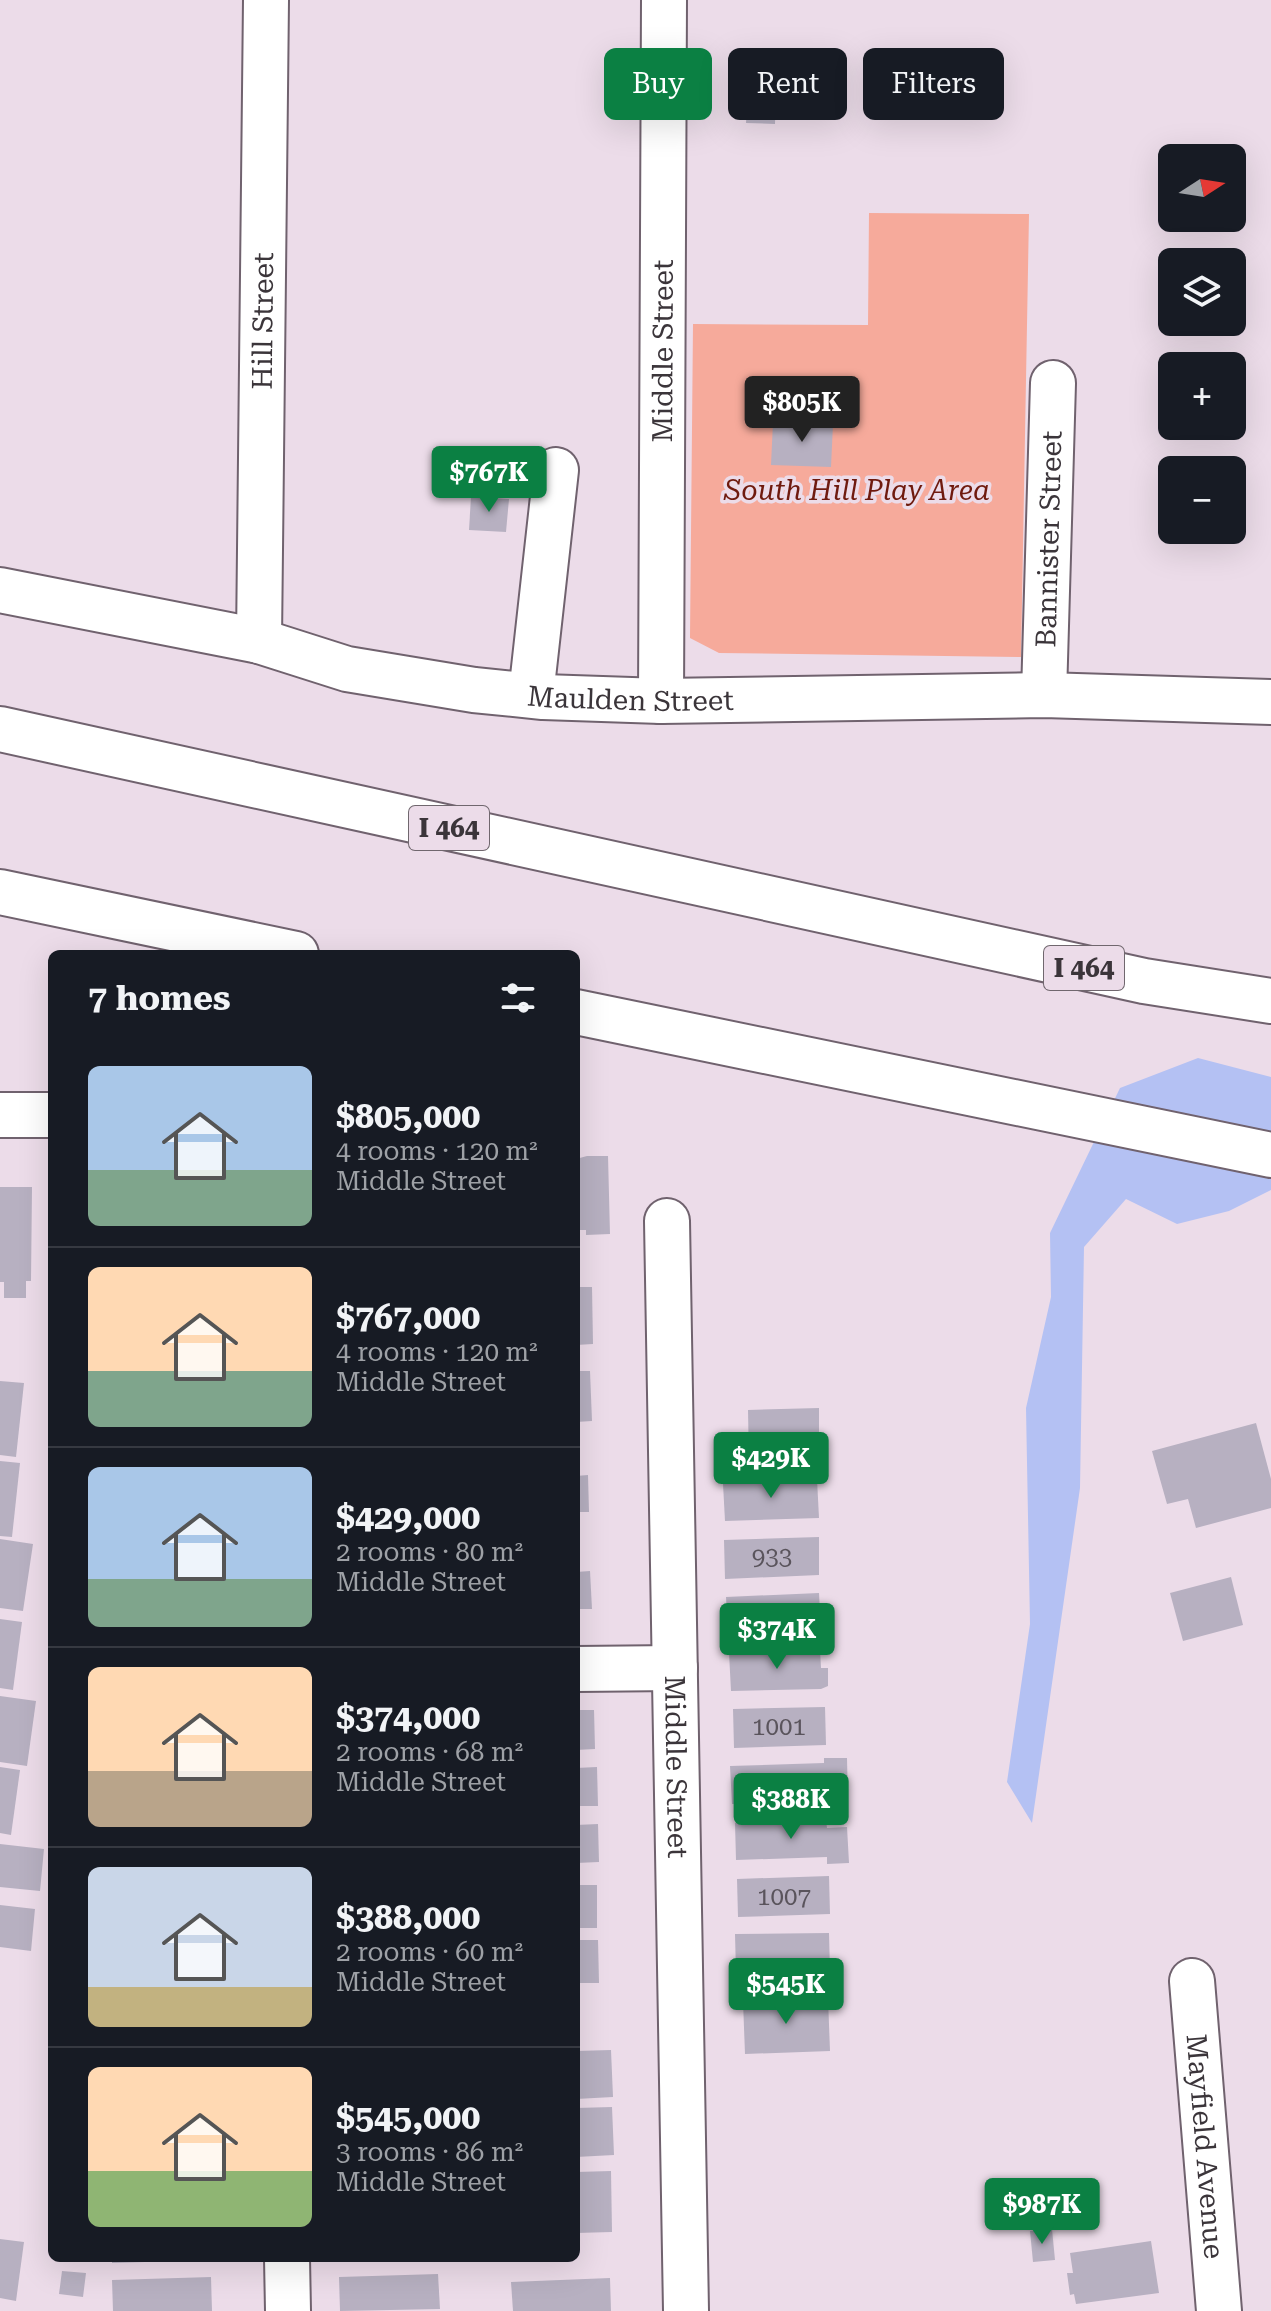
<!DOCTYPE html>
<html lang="en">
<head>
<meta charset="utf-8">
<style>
  body { margin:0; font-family:"Roboto Serif",serif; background:#20242c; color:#f1f3f6; height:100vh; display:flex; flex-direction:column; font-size:30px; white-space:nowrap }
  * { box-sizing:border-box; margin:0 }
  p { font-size:26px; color:#9ea1a6 }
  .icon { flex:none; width:44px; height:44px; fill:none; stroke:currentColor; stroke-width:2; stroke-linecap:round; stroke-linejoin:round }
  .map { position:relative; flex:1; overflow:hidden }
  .drawer { position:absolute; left:48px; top:950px; width:532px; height:1312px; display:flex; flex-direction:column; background:#171b24; border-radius:12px; box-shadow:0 8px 32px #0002 }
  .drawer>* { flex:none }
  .hud { position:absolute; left:604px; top:48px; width:546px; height:72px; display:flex; gap:16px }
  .needle { width:52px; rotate:78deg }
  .tools { position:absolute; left:1158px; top:144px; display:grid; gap:16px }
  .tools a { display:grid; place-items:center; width:88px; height:88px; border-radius:12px; background:#171b24; box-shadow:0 8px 32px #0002; font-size:40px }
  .price { position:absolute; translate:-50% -68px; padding:0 18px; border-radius:8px; background:#0b8043; color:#fff; font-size:26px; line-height:52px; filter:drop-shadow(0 2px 4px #0008) }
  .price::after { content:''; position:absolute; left:50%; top:48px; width:24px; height:18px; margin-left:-12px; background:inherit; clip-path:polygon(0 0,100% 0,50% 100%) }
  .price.current { background:#222; color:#fff }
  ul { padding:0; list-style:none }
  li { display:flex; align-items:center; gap:24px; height:200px; padding:0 40px }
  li+li { border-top:2px solid #363941 }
  li span { display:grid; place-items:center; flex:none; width:224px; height:160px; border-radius:12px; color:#555 }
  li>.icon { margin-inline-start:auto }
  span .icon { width:96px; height:96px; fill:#fffc; stroke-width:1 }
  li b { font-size:34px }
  h2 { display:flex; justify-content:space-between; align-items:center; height:96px; padding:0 40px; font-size:34px }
  .pill { padding:0 28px; border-radius:12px; background:#171b24; box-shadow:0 8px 32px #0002; font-size:28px; line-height:72px }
  .pill.current { background:#0b8043; color:#fff }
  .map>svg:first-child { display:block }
  .green { fill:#f6aa9b }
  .water { fill:#b4c1f3 }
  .building { fill:#b7b0c1 }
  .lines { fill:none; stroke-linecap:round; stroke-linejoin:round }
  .minor-casing { stroke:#70626e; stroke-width:48 }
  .highway-casing { stroke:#70626e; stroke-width:48 }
  .minor { stroke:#fff; stroke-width:44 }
  .highway { stroke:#fff; stroke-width:44 }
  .labels { text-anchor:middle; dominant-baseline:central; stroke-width:7; stroke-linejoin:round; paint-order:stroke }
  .number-label { font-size:24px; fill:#5a545c }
  .shield { fill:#ecdce9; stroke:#70676e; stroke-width:2 }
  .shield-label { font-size:26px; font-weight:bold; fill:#3b353a }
  .street-label { font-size:28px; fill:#3b353a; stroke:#ecdce9 }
  .park-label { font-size:28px; font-style:italic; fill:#6f1a0e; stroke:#ecdce9 }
</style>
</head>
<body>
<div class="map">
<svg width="1271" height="2311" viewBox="0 0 1271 2311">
  <rect width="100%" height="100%" fill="#ecdce9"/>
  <!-- green -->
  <polygon class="green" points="869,213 1029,214 1021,657 719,653 690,638 693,324 868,325"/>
  <!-- water -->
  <polygon class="water" points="1198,1058 1271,1077 1271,1190 1229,1211 1177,1224 1126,1199 1084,1247 1080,1488 1032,1823 1007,1782 1030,1624 1026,1408 1051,1297 1050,1233 1120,1088"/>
  <!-- building -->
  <g class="building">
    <polygon points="748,90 776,91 775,124 746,123"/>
    <polygon points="773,422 833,424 831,467 771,465"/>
    <polygon points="471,497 509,499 506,532 469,530"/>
    <polygon points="587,1156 608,1156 610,1234 586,1235 586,1230 576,1230 576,1159"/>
    <polygon points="0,1187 32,1187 31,1281 26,1281 26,1298 4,1298 4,1282 0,1282"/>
    <polygon points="576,1287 592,1287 593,1344 576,1345"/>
    <polygon points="576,1371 590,1371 592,1421 576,1422"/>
    <polygon points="0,1381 24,1383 16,1457 0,1455"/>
    <polygon points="819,1408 819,1462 749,1463 748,1410"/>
    <polygon points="1256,1423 1271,1479 1271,1508 1196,1528 1188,1499 1167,1504 1152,1451"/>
    <polygon points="0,1461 20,1463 12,1537 0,1536"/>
    <polygon points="588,1475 589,1512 576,1512 576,1476"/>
    <polygon points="817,1479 819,1518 725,1521 723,1484"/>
    <polygon points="819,1537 819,1575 725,1579 724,1540"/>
    <polygon points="0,1539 33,1544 23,1611 0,1608"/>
    <polygon points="590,1571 592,1609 576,1609 576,1572"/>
    <polygon points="1231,1577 1243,1625 1183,1641 1170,1593"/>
    <polygon points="819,1593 821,1631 728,1635 726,1597"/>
    <polygon points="0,1619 22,1622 13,1690 0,1688"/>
    <polygon points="820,1650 821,1668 828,1668 828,1686 821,1689 731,1691 729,1653"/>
    <polygon points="0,1696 36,1701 27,1766 0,1762"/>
    <polygon points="825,1707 826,1745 734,1748 733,1709"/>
    <polygon points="576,1710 594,1710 595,1749 576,1750"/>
    <polygon points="824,1758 847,1758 848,1801 732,1804 730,1766 824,1763"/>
    <polygon points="0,1767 20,1770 11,1835 0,1833"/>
    <polygon points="597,1767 598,1806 576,1806 576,1768"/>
    <polygon points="826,1820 827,1828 847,1827 849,1863 827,1864 827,1857 736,1860 735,1823"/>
    <polygon points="598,1824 599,1862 576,1863 576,1825"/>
    <polygon points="0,1844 44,1849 40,1891 0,1887"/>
    <polygon points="829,1876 830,1914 738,1917 737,1879"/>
    <rect x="576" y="1885" width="21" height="43"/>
    <polygon points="0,1905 35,1909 31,1951 0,1947"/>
    <polygon points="829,1933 830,1972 736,1973 735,1934"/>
    <polygon points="576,1940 598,1940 599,1983 576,1983"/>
    <polygon points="828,1998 830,2051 745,2054 743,2001"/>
    <polygon points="611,2050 613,2097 576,2099 576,2051"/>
    <polygon points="612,2107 614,2155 576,2157 576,2108"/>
    <polygon points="611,2171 612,2232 576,2233 576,2172"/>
    <polygon points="1052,2229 1055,2260 1033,2262 1030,2231"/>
    <polygon points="0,2239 24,2242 16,2301 0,2298"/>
    <polygon points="1151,2241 1159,2293 1076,2304 1074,2294 1070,2295 1067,2273 1073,2273 1070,2253"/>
    <polygon points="112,2258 178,2258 178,2261 112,2263"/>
    <polygon points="62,2271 86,2273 83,2297 59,2294"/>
    <polygon points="438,2274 440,2309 340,2311 339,2277"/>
    <polygon points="211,2277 212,2311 113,2311 112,2280"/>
    <polygon points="610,2278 611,2311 513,2311 511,2282"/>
  </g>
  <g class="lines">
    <defs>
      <g id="minor">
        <path id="s1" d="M0,590L259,641L347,669L474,690L543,697L661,701L1044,695L1271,702"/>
        <path id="s2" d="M259,641L266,0"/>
        <polyline points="531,695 556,470"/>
        <path id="s3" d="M1044,695L1053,383"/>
        <path id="s4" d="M661,701L664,0"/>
        <polyline points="0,1115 52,1115"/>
        <path id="s5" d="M667,1221L686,2311"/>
        <polyline points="576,1669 675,1668"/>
        <path id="s6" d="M1192,1981L1219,2311"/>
        <polyline points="287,2258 288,2311"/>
      </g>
      <g id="highway">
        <polyline points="0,729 1144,981 1271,1001"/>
        <polyline points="0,892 296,954"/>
        <polyline points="576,1012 1271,1155"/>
      </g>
    </defs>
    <!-- minor casing -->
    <use href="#minor" class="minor-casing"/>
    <!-- highway casing -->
    <use href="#highway" class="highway-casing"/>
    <!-- minor -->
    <use href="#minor" class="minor"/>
    <!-- highway -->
    <use href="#highway" class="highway"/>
  </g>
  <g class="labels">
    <!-- number labels -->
    <g class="number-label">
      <text x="772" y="1557">933</text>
      <text x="779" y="1727">1001</text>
      <text x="784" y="1897">1007</text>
    </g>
    <!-- shield labels -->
    <g class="shield">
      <rect x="409" y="806" width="80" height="44" rx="6"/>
      <rect x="1044" y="946" width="80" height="44" rx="6"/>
    </g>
    <g class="shield-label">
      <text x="449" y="828">I 464</text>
      <text x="1084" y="968">I 464</text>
    </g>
    <!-- street labels -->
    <g class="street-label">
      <text stroke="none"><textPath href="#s2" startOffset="320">Hill Street</textPath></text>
      <text stroke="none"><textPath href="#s4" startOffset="350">Middle Street</textPath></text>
      <text stroke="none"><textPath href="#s3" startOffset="156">Bannister Street</textPath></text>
      <text stroke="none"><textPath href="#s1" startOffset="642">Maulden Street</textPath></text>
      <text stroke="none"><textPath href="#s5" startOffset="546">Middle Street</textPath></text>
      <text stroke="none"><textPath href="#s6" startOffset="166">Mayfield Avenue</textPath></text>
    </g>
    <!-- park labels -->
    <g class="park-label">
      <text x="857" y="490">South Hill Play Area</text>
    </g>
  </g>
</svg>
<div class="tools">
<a><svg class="needle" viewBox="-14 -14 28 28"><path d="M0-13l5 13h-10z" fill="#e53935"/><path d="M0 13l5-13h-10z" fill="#9ea1a6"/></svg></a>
<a><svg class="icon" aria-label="layers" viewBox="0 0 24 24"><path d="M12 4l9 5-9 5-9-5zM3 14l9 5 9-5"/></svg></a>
<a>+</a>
<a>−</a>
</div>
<b class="price current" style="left:802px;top:444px">$805K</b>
<b class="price" style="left:489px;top:514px">$767K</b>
<b class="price" style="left:771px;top:1500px">$429K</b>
<b class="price" style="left:777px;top:1671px">$374K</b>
<b class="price" style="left:791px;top:1841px">$388K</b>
<b class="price" style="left:786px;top:2026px">$545K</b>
<b class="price" style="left:1042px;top:2246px">$987K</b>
<div class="hud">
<a class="pill current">Buy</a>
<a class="pill">Rent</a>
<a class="pill">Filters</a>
</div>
<section class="drawer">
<h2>7 homes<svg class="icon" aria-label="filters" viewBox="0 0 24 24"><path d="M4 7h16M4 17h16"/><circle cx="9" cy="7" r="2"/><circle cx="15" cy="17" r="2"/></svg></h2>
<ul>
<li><span style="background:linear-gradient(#a9c7e8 65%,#7fa58c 0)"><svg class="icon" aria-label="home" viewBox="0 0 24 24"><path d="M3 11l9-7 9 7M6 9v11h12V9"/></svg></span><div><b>$805,000</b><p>4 rooms · 120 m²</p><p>Middle Street</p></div></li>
<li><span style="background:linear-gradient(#ffd9b3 65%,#7fa58c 0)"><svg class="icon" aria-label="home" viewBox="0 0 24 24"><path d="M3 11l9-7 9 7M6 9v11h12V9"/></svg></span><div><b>$767,000</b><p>4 rooms · 120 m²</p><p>Middle Street</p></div></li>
<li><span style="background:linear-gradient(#a9c7e8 70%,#7fa58c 0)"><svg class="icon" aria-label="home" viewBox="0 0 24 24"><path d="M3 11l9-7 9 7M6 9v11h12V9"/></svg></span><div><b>$429,000</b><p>2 rooms · 80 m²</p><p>Middle Street</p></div></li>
<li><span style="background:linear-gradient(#ffd9b3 65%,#b9a48a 0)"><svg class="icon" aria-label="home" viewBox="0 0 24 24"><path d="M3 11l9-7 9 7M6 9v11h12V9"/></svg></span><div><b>$374,000</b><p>2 rooms · 68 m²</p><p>Middle Street</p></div></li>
<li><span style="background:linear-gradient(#c9d6e8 75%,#c2b280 0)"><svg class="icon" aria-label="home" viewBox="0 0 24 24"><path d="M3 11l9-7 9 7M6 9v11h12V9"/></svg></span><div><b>$388,000</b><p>2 rooms · 60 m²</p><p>Middle Street</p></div></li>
<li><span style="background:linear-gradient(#ffd9b3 65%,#8fb573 0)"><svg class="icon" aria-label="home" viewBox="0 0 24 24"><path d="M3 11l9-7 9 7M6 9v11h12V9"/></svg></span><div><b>$545,000</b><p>3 rooms · 86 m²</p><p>Middle Street</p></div></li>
</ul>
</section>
</div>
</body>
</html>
